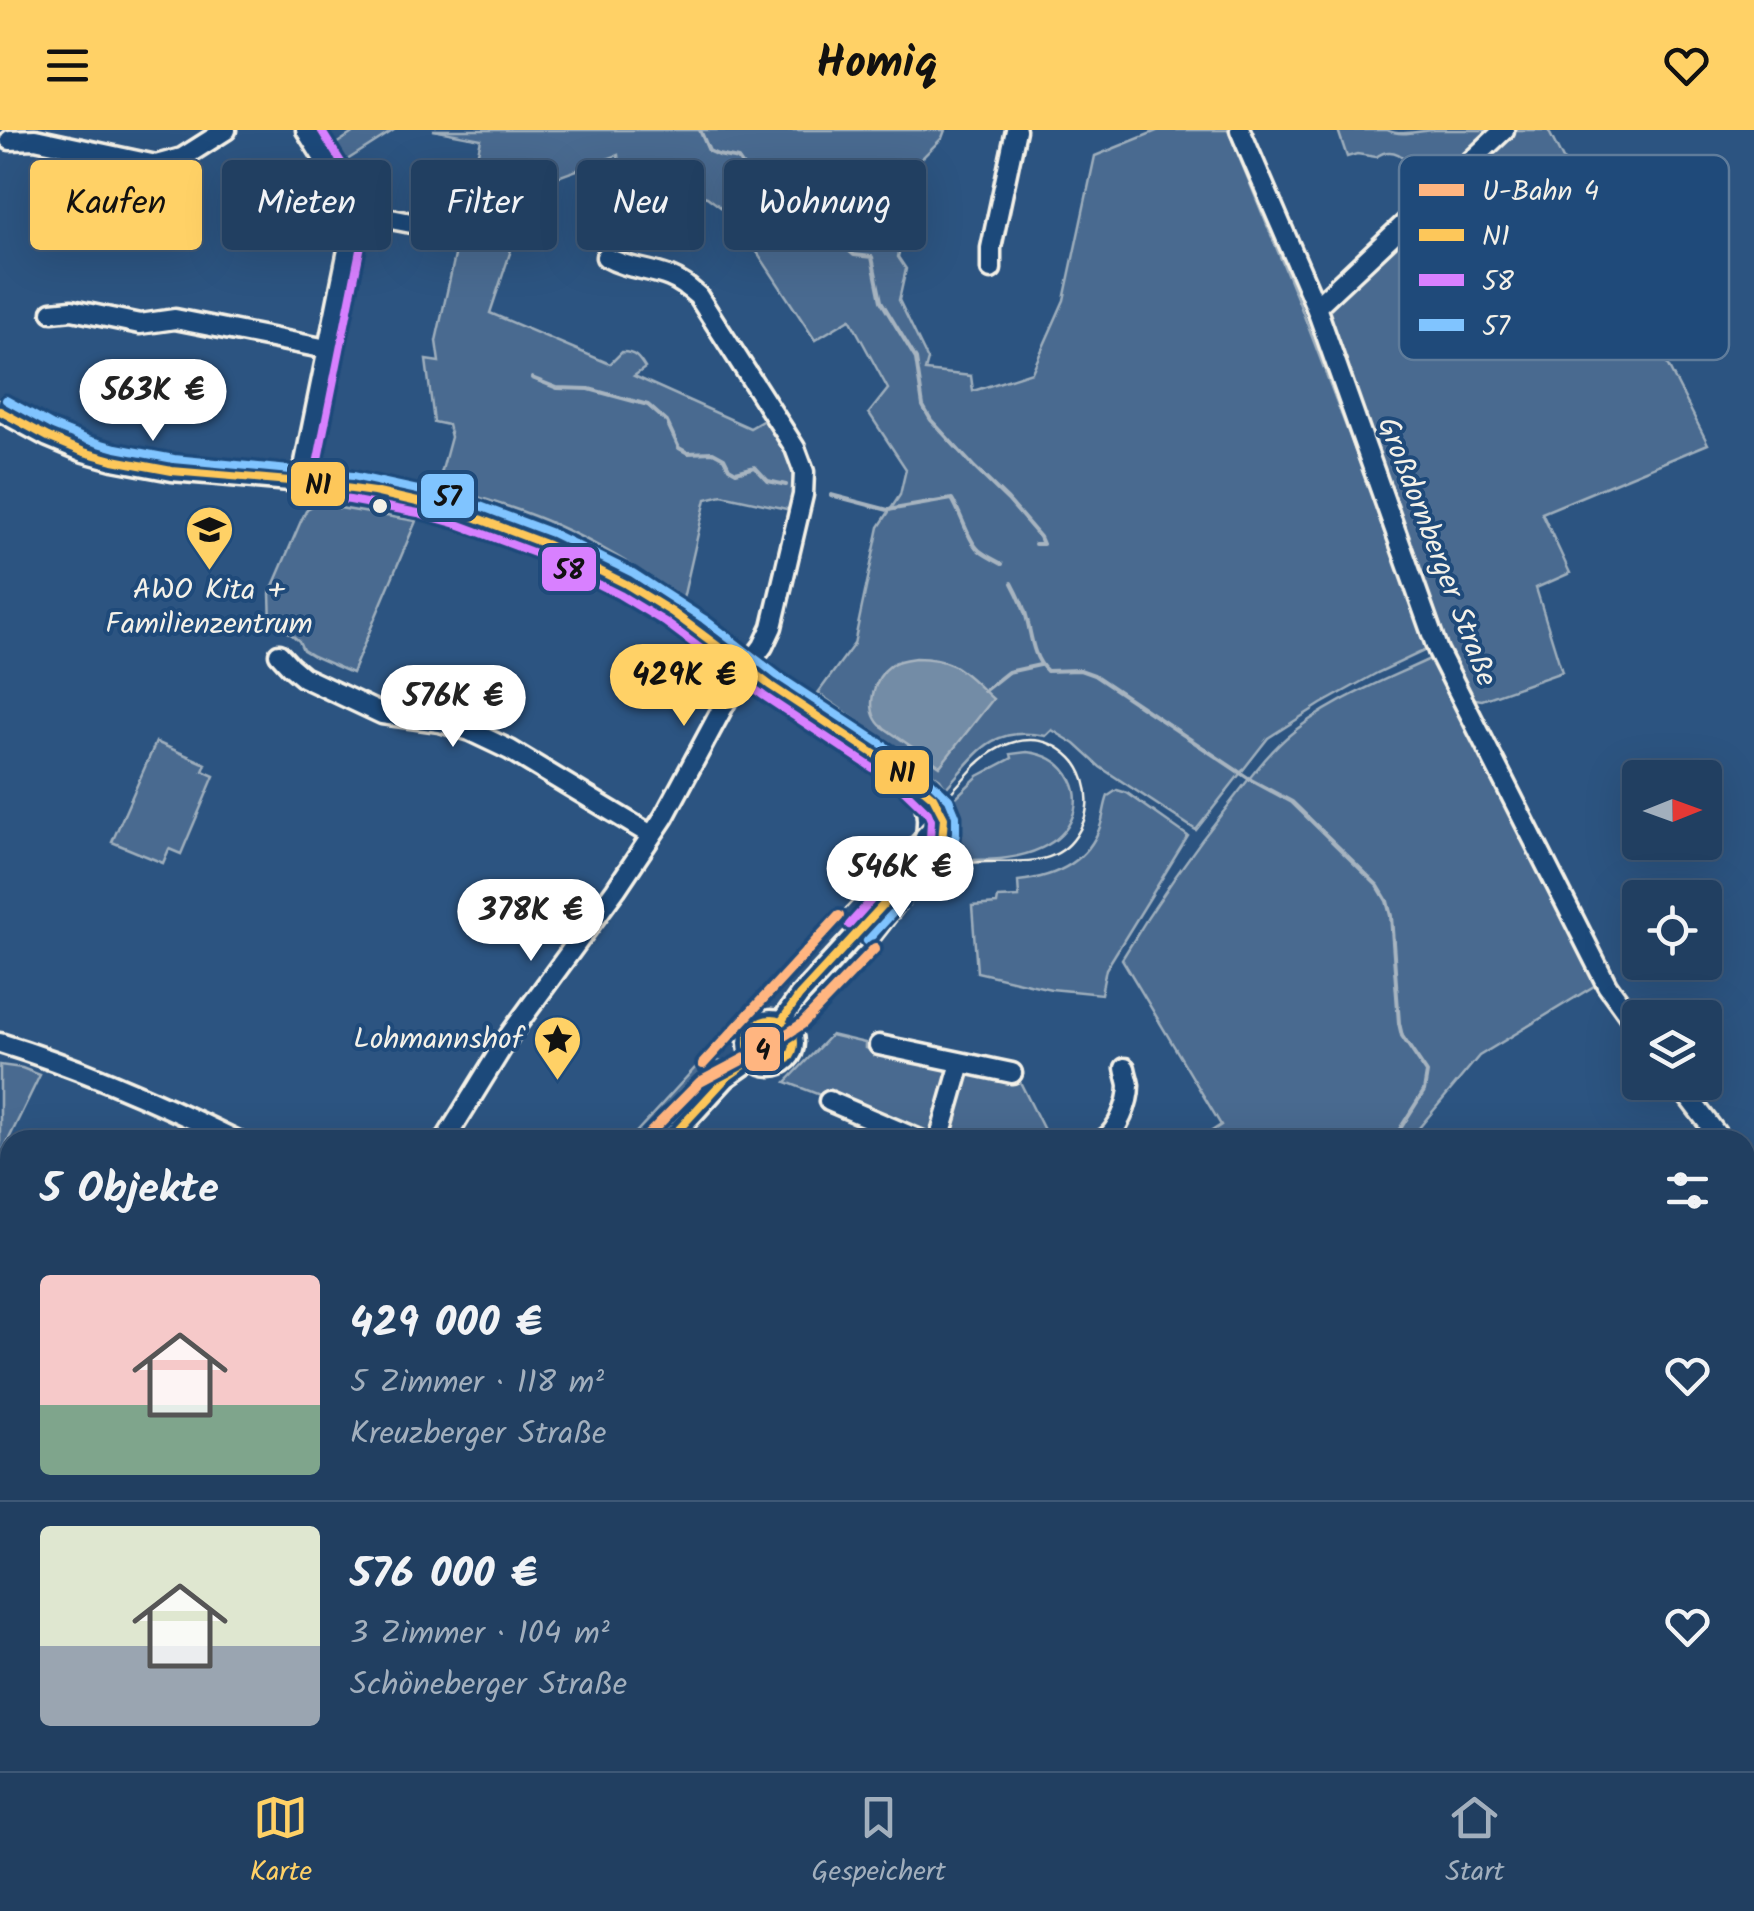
<!DOCTYPE html>
<html lang="de">
<head>
<meta charset="utf-8">
<style>
  body { margin:0; font-family:Kalam,sans-serif; background:#294667; color:#f1f3f6; height:100vh; display:flex; flex-direction:column; font-size:38px; white-space:nowrap }
  * { box-sizing:border-box; margin:0 }
  p { font-size:32px; color:#a2afbd }
  .icon { flex:none; width:55px; height:55px; fill:none; stroke:currentColor; stroke-width:2; stroke-linecap:round; stroke-linejoin:round }
  .map { position:relative; flex:1; overflow:hidden }
  .panel { position:absolute; left:0px; top:1000px; width:1755px; height:642px; display:flex; flex-direction:column; background:#213f61; border-radius:30px 30px 0 0; box-shadow:0 10px 40px #0002,0 0 0 2px #3e5876 }
  .panel>* { flex:none }
  .banner { position:absolute; left:30px; top:30px; width:1000px; height:90px; display:flex; gap:20px }
  .needle { width:65px; rotate:89deg }
  .fabs { position:absolute; left:1622px; top:630px; display:grid; gap:20px }
  .fabs a { display:grid; place-items:center; width:100px; height:100px; border-radius:10px; background:#213f61; box-shadow:0 10px 40px #0002,0 0 0 2px #3e5876; font-size:50px }
  .price { position:absolute; translate:-50% -85px; padding:0 22px; border-radius:35px; background:#fff; color:#222; font-size:32px; line-height:65px; filter:drop-shadow(0 2px 5px #0008) }
  .price::after { content:''; position:absolute; left:50%; top:60px; width:30px; height:22px; margin-left:-15px; background:inherit; clip-path:polygon(0 0,100% 0,50% 100%) }
  .price.active { background:#ffd166; color:#111 }
  ul { padding:0; list-style:none }
  li { display:flex; align-items:center; gap:30px; height:250px; padding:0 40px }
  li+li { border-top:2px solid #3e5876 }
  li span { display:grid; place-items:center; flex:none; width:280px; height:200px; border-radius:10px; color:#555 }
  li>.icon { margin-inline-start:auto }
  span .icon { width:120px; height:120px; fill:#fffc; stroke-width:1 }
  li b { font-size:42px }
  h2 { display:flex; justify-content:space-between; align-items:center; height:120px; padding:0 40px; font-size:42px }
  .tag { padding:0 35px; border-radius:10px; background:#213f61; box-shadow:0 10px 40px #0002,0 0 0 2px #3e5876; font-size:35px; line-height:90px }
  .tag.active { background:#ffd166; color:#111 }
  header { display:flex; justify-content:space-between; align-items:center; height:130px; padding:0 40px; background:#ffd166; color:#111; font-size:45px; font-weight:800 }
  .menu { display:flex; justify-content:space-around; align-items:center; height:140px; border-top:2px solid #3e5876; background:#213f61; font-size:28px; color:#a2afbd }
  .menu a { display:grid; justify-items:center; gap:5px }
  .menu .active { color:#ffd166 }
  .map>svg:first-child { display:block }
  .green { fill:#496b90; stroke:#9eaebc; stroke-width:2.5 }
  .water { fill:#738ca6; stroke:#a7b4c0; stroke-width:2.5 }
  .lines { fill:none; stroke-linecap:round; stroke-linejoin:round }
  .stream { stroke:#a7b4c0; stroke-width:4 }
  .minor-casing { stroke:#f4f1e8; stroke-width:25 }
  .minor { stroke:#1f4a7a; stroke-width:18 }
  .tram { stroke:#f4f1e8; stroke-width:2.5 }
  .bus-1-casing { stroke:#1f4a7a; stroke-width:15 }
  .bus-2-casing { stroke:#1f4a7a; stroke-width:15 }
  .bus-3-casing { stroke:#1f4a7a; stroke-width:15 }
  .bus-1 { stroke:#fdc75a; stroke-width:8 }
  .bus-2 { stroke:#d880ff; stroke-width:8 }
  .bus-3 { stroke:#80c4ff; stroke-width:8 }
  .metro-1-casing { stroke:#1f4a7a; stroke-width:18 }
  .metro-1 { stroke:#ffb580; stroke-width:10 }
  .bus-dot { fill:#f4f1e8; stroke:#1f4a7a; stroke-width:4 }
  .labels { text-anchor:middle; dominant-baseline:central; stroke-width:8; stroke-linejoin:round; paint-order:stroke }
  .street-label { font-size:30px; fill:#f4f1e8; stroke:#1f4a7a }
  .poi-label { font-size:30px; fill:#f4f1e8; stroke:#1f4a7a }
  .key { fill:#1f4a7a; stroke:#5f7c9b; stroke-width:2.5 }
  .key-label { font-size:28px; fill:#f4f1e8 }
  .line-badge { stroke:#1f4a7a; stroke-width:4 }
  .pale-badge-label { font-size:28px; text-anchor:middle; font-weight:bold; fill:#111 }
</style>
</head>
<body>
<header><svg class="icon" aria-label="menu" viewBox="0 0 24 24"><path d="M4 6h16M4 12h16M4 18h16"/></svg>Homiq<svg class="icon" aria-label="heart" viewBox="0 0 24 24"><path d="M12 20l-8-8c-3-5 5-10 8-4 3-6 11-1 8 4z"/></svg></header>
<div class="map">
<svg width="1754" height="1641" viewBox="0 0 1754 1641">
  <rect width="100%" height="100%" fill="#2c5481"/>
  <filter id="ink" filterUnits="userSpaceOnUse"><feTurbulence type="fractalNoise" baseFrequency=".01" numOctaves="2"/><feDisplacementMap in="SourceGraphic" scale="20" xChannelSelector="R" yChannelSelector="G"/><feConvolveMatrix kernelMatrix="1 2 1 2 8 2 1 2 1" color-interpolation-filters="sRGB"/></filter>
  <g filter="url(#ink)">
    <!-- green -->
    <g class="green">
      <polygon points="357,0 394,0 347,30 336,14"/>
      <path d="M433,0H945L942,8L918,32L898,127L906,139L899,170L928,230L925,241L971,246L973,261L1032,242L1064,170L1095,26L1159,0H1228L1300,175L1430,518L1377,543L1321,574L1268,608L1196,700L1100,637L1075,614L1052,600L1046,606C992,595 978,622 946,658L940,649L818,563L854,514L879,397L900,365L906,339L869,283L888,259L850,189L815,210L734,87L707,67L621,48L618,25L552,49L529,66L490,183L610,234L622,222C635,222 639,228 645,238L634,246L750,298L766,289C789,324 798,337 791,380L722,365L706,369L683,469C643,441 601,415 556,395C518,378 477,367 438,355L451,307L448,295L434,292L426,230L439,232L436,211L481,9Z"/>
      <path d="M1338,0H1387C1401,7 1418,1 1434,0C1453,0 1473,0 1492,0C1470,20 1450,41 1418,42C1406,29 1394,14 1376,27L1357,24L1347,27Z"/>
      <polygon points="1513,0 1548,0 1708,314 1542,383 1570,443 1536,458 1562,542 1482,570 1468,568 1451,533 1441,497 1324,175"/>
      <polygon points="316,374 416,391 352,543 313,526 303,520 299,511 291,504 271,494 270,463 301,391 307,379"/>
      <path d="M1434,527L1599,853L1479,926L1409,1010H1198L1221,995L1122,829C1155,774 1191,722 1231,672C1248,650 1265,627 1286,608C1328,571 1384,551 1434,527Z"/>
      <polygon points="156,612 206,634 203,641 214,646 181,724 169,719 163,733 112,712"/>
      <path d="M1027,622C1046,624 1062,632 1071,650C1077,662 1077,676 1072,688C1061,716 1027,726 1000,729C985,731 969,728 954,733L952,727L959,700L953,670L978,646L1012,628L1011,624Z"/>
      <path d="M1117,660L1127,663L1188,706L1106,839L1101,864L1051,859L977,842L972,776L997,774L998,768L1019,767L1018,751C1055,747 1087,733 1100,697C1104,686 1104,676 1108,666Z"/>
      <polygon points="831,905 865,913 865,918 945,934 951,939 932,1004 924,1005 786,952"/>
      <polygon points="706,926 727,934 704,961 699,959 653,1010 629,1010"/>
      <polygon points="0,935 22,938 40,945 4,1019 7,1022 0,1039"/>
      <polygon points="970,940 1018,948 1049,1010 947,1010 966,945"/>
      <polygon points="1745,1374 1754,1393 1754,1448 1751,1454 1754,1468 1754,1580 1745,1596"/>
      <polygon points="0,1463 10,1466 10,1543 0,1536"/>
      <polygon points="0,1564 10,1565 10,1632 108,1632 111,1635 103,1641 0,1641"/>
      <polygon points="1752,1615 1754,1617 1754,1641 1076,1641 1070,1633 1745,1632 1745,1619"/>
      <polygon points="230,1632 369,1633 397,1641 222,1641"/>
      <polygon points="433,1633 744,1633 725,1641 468,1638"/>
      <polygon points="834,1633 958,1633 961,1641 822,1641 821,1639"/>
      <polygon points="977,1633 1061,1633 1067,1641 989,1641"/>
    </g>
    <!-- water -->
    <path class="water" d="M915,528C957,528 964,543 993,569L940,636L880,595C865,579 873,548 891,535C897,530 907,529 915,528Z"/>
    <g class="lines">
      <!-- stream -->
      <g class="stream">
        <polyline points="700,0 709,21 718,25 738,29 754,52 780,78 810,86 854,125 872,127 881,171 916,229 923,276 931,290 975,338 1008,370 1040,407 1043,414 1035,414"/>
        <polyline points="532,248 557,258 589,259 648,275 667,292 679,318 688,323 713,322 724,328 729,338 736,342 755,337 768,351 786,355"/>
        <path d="M831,365L888,380L952,369C961,383 969,413 980,421C986,426 995,430 1002,434"/>
        <path d="M1012,453C1019,466 1025,479 1028,493C1032,511 1034,529 1047,541L1080,540L1094,545L1251,650L1292,672L1378,756L1387,771L1391,786L1399,893L1402,906L1427,943L1424,961L1393,1010"/>
        <polyline points="984,561 1008,542 1040,535"/>
        <polyline points="1745,1437 1754,1476"/>
        <polyline points="1745,1593 1754,1576"/>
        <polyline points="1736,1632 1745,1641"/>
      </g>
      <defs>
        <g id="minor">
          <polyline points="1240,0 1316,177 1438,521 1607,855 1640,901"/>
          <polyline points="10,10 35,9 156,35 182,28 226,0"/>
          <polyline points="350,81 447,100"/>
          <polyline points="991,139 991,118 1016,0"/>
          <polyline points="1316,177 1504,0"/>
          <polyline points="52,182 72,180 140,194 175,189 327,219"/>
          <polyline points="0,281 48,307 84,322 113,330 172,341 301,352 374,362 461,382 548,415 626,454 672,482 771,556 908,646 933,667 944,688 942,712 935,726 908,748 799,866 781,892"/>
          <polyline points="301,352 350,110 350,81 344,61 306,0"/>
          <polyline points="279,524 290,536 303,547 382,584 440,592 470,601 510,620 651,705"/>
          <path d="M911,741C927,709 934,692 919,657"/>
          <circle cx="771" cy="913" r="23"/>
          <path d="M0,913C82,938 159,972 236,1010"/>
          <polyline points="879,915 1012,943"/>
          <polyline points="1677,952 1721,1010"/>
          <polyline points="829,971 920,1010"/>
          <path d="M445,1010L511,903L616,759L664,687L737,551L763,516L772,497L803,365L804,342L795,318L698,166C689,158 681,151 670,147C648,138 627,139 606,127"/>
          <polyline points="669,1010 726,948 753,929"/>
          <polyline points="939,1010 961,933"/>
          <path d="M1103,1010C1118,1001 1129,973 1129,955C1128,949 1126,944 1125,938"/>
          <polyline points="1745,1038 1754,1049"/>
          <polyline points="0,1116 10,1121"/>
          <polyline points="0,1279 10,1261"/>
          <polyline points="0,1337 10,1342"/>
          <polyline points="396,1632 437,1641"/>
          <polyline points="113,1641 121,1632"/>
        </g>
      </defs>
      <!-- minor casing -->
      <use href="#minor" class="minor-casing"/>
      <!-- minor -->
      <use href="#minor" class="minor"/>
      <!-- tram -->
      <path class="tram" d="M839,786L976,635C1003,609 1041,598 1071,628C1083,640 1089,660 1087,677C1086,687 1082,697 1076,706C1047,750 988,719 948,740C920,755 896,793 875,818"/>
      <defs>
        <g id="bus-1">
          <polyline points="0,281 48,307 84,322 113,330 172,341 301,352 374,362 461,382 548,415 626,454 672,482 771,556 908,646 933,667 944,688 942,712 935,726 908,748 799,866 781,892"/>
          <circle cx="771" cy="913" r="23"/>
          <polyline points="669,1010 726,948 753,929"/>
        </g>
        <g id="bus-2">
          <polyline points="313,354 362,110 362,80 356,56 321,0"/>
          <polyline points="300,364 350,370 418,383 457,394 543,426 620,465 665,492 764,566 900,656 928,683 931,690 930,709 925,718 899,739 849,795"/>
        </g>
        <polyline id="bus-3" points="6,270 53,296 88,310 116,318 174,329 353,346 464,370 552,403 633,443 704,489 778,546 915,636 949,669 956,686 956,702 954,717 946,733 917,757 867,811"/>
      </defs>
      <!-- bus-1 casing -->
      <use href="#bus-1" class="bus-1-casing"/>
      <!-- bus-2 casing -->
      <use href="#bus-2" class="bus-2-casing"/>
      <!-- bus-3 casing -->
      <use href="#bus-3" class="bus-3-casing"/>
      <!-- bus-1 -->
      <use href="#bus-1" class="bus-1"/>
      <!-- bus-2 -->
      <use href="#bus-2" class="bus-2"/>
      <!-- bus-3 -->
      <use href="#bus-3" class="bus-3"/>
      <defs>
        <g id="metro-1">
          <polyline points="703,934 839,786"/>
          <polyline points="643,1010 700,952 770,915 802,894 875,818"/>
        </g>
      </defs>
      <!-- metro-1 casing -->
      <use href="#metro-1" class="metro-1-casing"/>
      <!-- metro-1 -->
      <use href="#metro-1" class="metro-1"/>
    </g>
  </g>
  <!-- icons -->
  <defs>
    <symbol id="school-pin" viewBox="-11 -11 22 30"><path d="M0 17L-7.5 6A9.5 9.5 0 1 1 7.5 6Z" fill="#ffd166" stroke="#1f4a7a"/><path d="M0-5L7-2L0 1L-7-2ZM-4 1L0 2.5L4 1V4Q0 6-4 4Z" fill="#111"/></symbol>
    <symbol id="sight-pin" viewBox="-11 -11 22 30"><path d="M0 17L-7.5 6A9.5 9.5 0 1 1 7.5 6Z" fill="#ffd166" stroke="#1f4a7a"/><path d="M0-6L1.8-2.2L6-1.7L2.9 1.2L3.7 5.4L0 3.3L-3.7 5.4L-2.9 1.2L-6-1.7L-1.8-2.2Z" fill="#111"/></symbol>
  </defs>
  <g fill-rule="evenodd">
    <use href="#school-pin" x="182" y="372" width="55" height="75"/>
    <use href="#sight-pin" x="530" y="882" width="55" height="75"/>
  </g>
  <!-- markers -->
  <circle class="bus-dot" cx="380" cy="376" r="9"/>
  <g class="labels">
    <!-- street labels -->
    <g class="street-label">
      <text transform="translate(1436 422) rotate(69)">Großdornberger Straße</text>
    </g>
    <!-- poi labels -->
    <g class="poi-label">
      <text x="209" y="461">AWO Kita +<tspan x="209" dy="34">Familienzentrum</tspan></text>
      <text x="523" y="910" text-anchor="end">Lohmannshof</text>
    </g>
  </g>
  <!-- legend -->
  <rect x="1399" y="25" width="330" height="205" rx="15" class="key"/>
  <rect x="1419" y="54" width="45" height="12" fill="#ffb580"/>
  <rect x="1419" y="99" width="45" height="12" fill="#fdc75a"/>
  <rect x="1419" y="144" width="45" height="12" fill="#d880ff"/>
  <rect x="1419" y="189" width="45" height="12" fill="#80c4ff"/>
  <g class="key-label">
    <text x="1482" y="70">U-Bahn 4</text>
    <text x="1482" y="115">N1</text>
    <text x="1482" y="160">58</text>
    <text x="1482" y="205">57</text>
  </g>
  <g class="line-badge">
    <rect x="289" y="330" width="58" height="48" rx="10" fill="#fdc75a"/>
    <rect x="419" y="342" width="57" height="48" rx="10" fill="#80c4ff"/>
    <rect x="540" y="415" width="58" height="48" rx="10" fill="#d880ff"/>
    <rect x="873" y="618" width="58" height="48" rx="10" fill="#fdc75a"/>
    <rect x="743" y="895" width="39" height="48" rx="10" fill="#ffb580"/>
  </g>
  <g class="pale-badge-label">
    <text x="318" y="364">N1</text>
    <text x="448" y="376">57</text>
    <text x="569" y="449">58</text>
    <text x="902" y="652">N1</text>
    <text x="763" y="929">4</text>
  </g>
</svg>
<div class="fabs">
<a><svg class="needle" viewBox="-14 -14 28 28"><path d="M0-13l5 13h-10z" fill="#e53935"/><path d="M0 13l5-13h-10z" fill="#a2afbd"/></svg></a>
<a><svg class="icon" aria-label="locate" viewBox="0 0 24 24"><circle cx="12" cy="12" r="6"/><path d="M12 2v4M12 18v4M2 12h4M18 12h4"/></svg></a>
<a><svg class="icon" aria-label="layers" viewBox="0 0 24 24"><path d="M12 4l9 5-9 5-9-5zM3 14l9 5 9-5"/></svg></a>
</div>
<b class="price" style="left:153px;top:314px">563K €</b>
<b class="price active" style="left:684px;top:599px">429K €</b>
<b class="price" style="left:453px;top:620px">576K €</b>
<b class="price" style="left:900px;top:791px">546K €</b>
<b class="price" style="left:531px;top:834px">378K €</b>
<div class="banner">
<a class="tag active">Kaufen</a>
<a class="tag">Mieten</a>
<a class="tag">Filter</a>
<a class="tag">Neu</a>
<a class="tag">Wohnung</a>
</div>
<section class="panel">
<h2>5 Objekte<svg class="icon" aria-label="filters" viewBox="0 0 24 24"><path d="M4 7h16M4 17h16"/><circle cx="9" cy="7" r="2"/><circle cx="15" cy="17" r="2"/></svg></h2>
<ul>
<li><span style="background:linear-gradient(#f6c9c9 65%,#7fa58c 0)"><svg class="icon" aria-label="home" viewBox="0 0 24 24"><path d="M3 11l9-7 9 7M6 9v11h12V9"/></svg></span><div><b>429 000 €</b><p>5 Zimmer · 118 m²</p><p>Kreuzberger Straße</p></div><svg class="icon" aria-label="heart" viewBox="0 0 24 24"><path d="M12 20l-8-8c-3-5 5-10 8-4 3-6 11-1 8 4z"/></svg></li>
<li><span style="background:linear-gradient(#dfe7d0 60%,#9aa5b1 0)"><svg class="icon" aria-label="home" viewBox="0 0 24 24"><path d="M3 11l9-7 9 7M6 9v11h12V9"/></svg></span><div><b>576 000 €</b><p>3 Zimmer · 104 m²</p><p>Schöneberger Straße</p></div><svg class="icon" aria-label="heart" viewBox="0 0 24 24"><path d="M12 20l-8-8c-3-5 5-10 8-4 3-6 11-1 8 4z"/></svg></li>
</ul>
</section>
</div>
<nav class="menu">
<a class="active"><svg class="icon" aria-label="map" viewBox="0 0 24 24"><path d="M3 6l6-2 6 2 6-2v14l-6 2-6-2-6 2zM9 4v14M15 6v14"/></svg>Karte</a>
<a><svg class="icon" aria-label="saved" viewBox="0 0 24 24"><path d="M7 4h10v16l-5-4-5 4z"/></svg>Gespeichert</a>
<a><svg class="icon" aria-label="home" viewBox="0 0 24 24"><path d="M3 11l9-7 9 7M6 9v11h12V9"/></svg>Start</a>
</nav>
</body>
</html>
